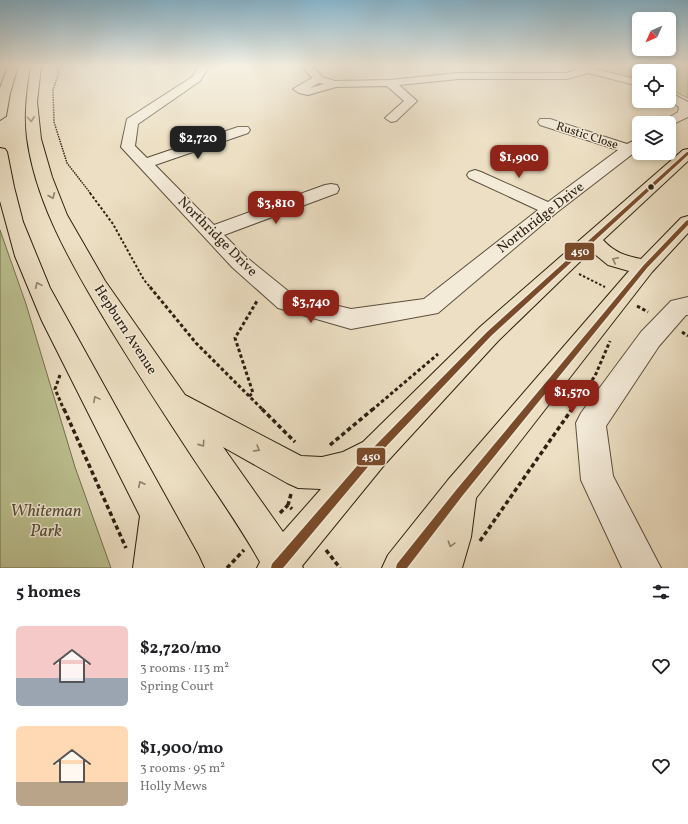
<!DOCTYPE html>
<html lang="en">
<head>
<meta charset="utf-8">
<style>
  body { margin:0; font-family:Vollkorn,serif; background:#f6f6f6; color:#202124; height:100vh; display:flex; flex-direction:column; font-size:15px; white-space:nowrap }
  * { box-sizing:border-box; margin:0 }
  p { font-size:13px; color:#757577 }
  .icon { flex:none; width:22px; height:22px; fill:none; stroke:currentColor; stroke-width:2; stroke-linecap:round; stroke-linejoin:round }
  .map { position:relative; height:568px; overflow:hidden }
  .sheet { display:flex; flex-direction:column; background:#fff; flex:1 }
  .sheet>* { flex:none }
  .needle { width:26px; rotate:225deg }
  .buttons { position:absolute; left:632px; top:12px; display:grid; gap:8px }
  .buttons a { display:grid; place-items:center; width:44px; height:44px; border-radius:6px; background:#fff; box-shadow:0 2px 6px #0003; font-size:20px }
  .price { position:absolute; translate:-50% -34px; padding:0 9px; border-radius:8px; background:#8f2418; color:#fff; font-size:13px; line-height:26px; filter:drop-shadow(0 1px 2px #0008) }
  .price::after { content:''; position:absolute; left:50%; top:24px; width:12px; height:9px; margin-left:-6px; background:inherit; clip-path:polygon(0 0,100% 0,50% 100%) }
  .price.current { background:#222; color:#fff }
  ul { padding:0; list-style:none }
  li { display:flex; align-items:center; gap:12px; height:100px; padding:0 16px }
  li span { display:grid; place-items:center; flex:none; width:112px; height:80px; border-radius:6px; color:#555 }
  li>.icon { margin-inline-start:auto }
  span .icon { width:48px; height:48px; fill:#fffc; stroke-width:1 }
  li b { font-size:17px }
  h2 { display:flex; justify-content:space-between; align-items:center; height:48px; padding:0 16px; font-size:17px }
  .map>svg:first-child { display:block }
  .green { fill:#bcc191; stroke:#747151 }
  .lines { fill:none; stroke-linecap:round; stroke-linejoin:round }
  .minor-casing { stroke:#5c503e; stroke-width:2 }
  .major-casing { stroke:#2c2111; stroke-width:2 }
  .path-far3 { stroke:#2c2111; stroke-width:1.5; stroke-dasharray:1.5 1; stroke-linecap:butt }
  .path-far2 { stroke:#2c2111; stroke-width:2; stroke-dasharray:2.5 2; stroke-linecap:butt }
  .path-far1 { stroke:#2c2111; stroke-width:3; stroke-dasharray:3.5 2.5; stroke-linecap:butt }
  .path { stroke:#2c2111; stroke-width:3.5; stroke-dasharray:4.5 3; stroke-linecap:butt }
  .minor { fill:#f3ead8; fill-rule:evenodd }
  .major { fill:#ecdfc3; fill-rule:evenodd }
  .bus-1-casing { stroke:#f3ead8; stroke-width:3 }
  .bus-1 { fill:#7a4b2a; fill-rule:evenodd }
  .oneway { stroke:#8c806a }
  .bus-dot { fill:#2c2111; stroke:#f3ead8; stroke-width:1.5 }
  .labels { text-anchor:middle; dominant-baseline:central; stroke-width:3; stroke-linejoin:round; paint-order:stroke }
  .far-street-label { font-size:12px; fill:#2c2111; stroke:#f3ead8 }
  .street-label { font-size:14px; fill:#2c2111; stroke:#f3ead8 }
  .near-park-label { font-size:17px; font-style:italic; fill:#575137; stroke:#f3ead8 }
  .line-badge { stroke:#f3ead8; stroke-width:1.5 }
  .badge-label { font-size:11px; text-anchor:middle; font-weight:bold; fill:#fff }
</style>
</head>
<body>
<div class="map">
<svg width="688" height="568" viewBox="0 0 688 568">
  <rect width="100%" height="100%" fill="#ecdfc3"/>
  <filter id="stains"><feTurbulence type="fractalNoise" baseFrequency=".005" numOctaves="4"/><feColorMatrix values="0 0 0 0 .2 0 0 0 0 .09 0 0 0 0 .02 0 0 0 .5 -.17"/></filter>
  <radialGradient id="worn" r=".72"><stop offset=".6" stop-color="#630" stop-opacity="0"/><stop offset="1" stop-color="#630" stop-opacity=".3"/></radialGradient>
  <!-- green -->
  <g class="green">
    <polygon points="607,66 688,66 688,98 669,89 669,71 639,71 639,79 610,73 603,70"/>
    <polygon points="0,230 26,304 75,467 111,568 0,568"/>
  </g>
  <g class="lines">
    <defs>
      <g id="minor">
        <polygon points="199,66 209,66 200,81 138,124 135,146 147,158 238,127 248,127 250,130 248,133 155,165 214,225 325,185 331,184 337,185 339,189 337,193 224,235 246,257 293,295 351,309 424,299 538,210 469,178 467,175 469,172 475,170 481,172 548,202 618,150 540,125 538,122 540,119 550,119 627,144 639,138 639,149 556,213 438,313 351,329 278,308 232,267 121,147 127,119 192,77"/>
        <path d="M302,66H313L322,77L335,81L390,80L458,73H567L586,66H597L595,69L639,80V86L588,73L567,79H458L399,85L417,101L396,121L391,122L385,118L404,101L387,86L336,87L308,95L299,93L293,89L312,78ZM319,83L324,84L310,88Z"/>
        <polygon points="669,92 688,102 688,117 669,126 669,123 660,123 678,112 679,107 669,100"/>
        <polygon points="688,297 688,315 686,315 659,346 606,426 613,476 661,568 622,568 581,480 576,423 581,413 641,332 671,301"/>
      </g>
      <g id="major">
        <polygon points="8,66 18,66 10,93 6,116 0,120 0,88"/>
        <path d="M31,66H41L37,102L41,139L52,177L67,215L105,281L185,395L301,456L322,457L343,452L363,442L480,327L683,150L688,149V161L603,240C614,252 625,256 641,259L681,218L688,216V233L652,272L476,498L471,537L462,568H382L388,555L448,480L629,271L608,265L591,251L498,341L385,464L302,566L303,568H257L260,562C239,525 215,491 191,455C159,406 126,356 96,305C66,254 35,198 27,138C24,114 27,91 31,66ZM223,447L287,483L298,488L321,489L283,532Z"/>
        <polygon points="0,148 5,149 7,152 14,187 23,222 50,288 198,555 204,568 133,568 140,516 42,321 15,256 0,201"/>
      </g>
    </defs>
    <!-- minor casing -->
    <use href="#minor" class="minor-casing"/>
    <!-- major casing -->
    <use href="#major" class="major-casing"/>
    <!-- path-far3 -->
    <polyline class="path-far3" points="56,66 59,72 53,90 54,122 67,163 91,194"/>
    <!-- path-far2 -->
    <g class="path-far2">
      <polyline points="90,193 113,224 144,280 151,288"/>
      <polyline points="579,274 605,287"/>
    </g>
    <!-- path-far1 -->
    <g class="path-far1">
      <polyline points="150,287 196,343 263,410"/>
      <polyline points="637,306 648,312"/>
      <polyline points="682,332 688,336"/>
      <polyline points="60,375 55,389 64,410"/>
      <polyline points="585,390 595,376 610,341"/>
      <polyline points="249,396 253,393 235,338 257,301"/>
      <polyline points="372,410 438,354"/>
    </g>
    <!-- path -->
    <g class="path">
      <polyline points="64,409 126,548"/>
      <polyline points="262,409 295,442"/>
      <polyline points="330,445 373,409"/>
      <polyline points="291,494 288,505 292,509"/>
      <polyline points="280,513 288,505"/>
      <polyline points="480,541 572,409"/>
      <polyline points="326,550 340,568"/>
      <polyline points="227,568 244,550"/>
    </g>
    <!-- minor -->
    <use href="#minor" class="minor"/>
    <!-- major -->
    <use href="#major" class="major"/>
    <defs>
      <g id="bus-1">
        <polygon points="687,152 688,152 688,155 491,336 377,456 283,568 271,568 272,564 371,450 487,332"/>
        <polygon points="688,220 688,225 647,268 463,495 407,568 396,568 397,564 457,489 643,266 686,221"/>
      </g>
    </defs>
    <!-- bus-1 casing -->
    <use href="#bus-1" class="bus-1-casing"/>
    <!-- bus-1 -->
    <use href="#bus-1" class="bus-1"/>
  </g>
  <!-- one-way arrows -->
  <defs><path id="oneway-chevron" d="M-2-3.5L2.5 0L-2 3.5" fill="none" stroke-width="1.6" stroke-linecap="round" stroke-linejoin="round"/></defs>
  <g class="oneway">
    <use href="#oneway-chevron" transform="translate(31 119) rotate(85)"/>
    <use href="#oneway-chevron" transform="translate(52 196) rotate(67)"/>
    <use href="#oneway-chevron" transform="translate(615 260) rotate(-155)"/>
    <use href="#oneway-chevron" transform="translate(38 285) rotate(-114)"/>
    <use href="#oneway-chevron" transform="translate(96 399) rotate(-118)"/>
    <use href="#oneway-chevron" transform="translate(202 444) rotate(55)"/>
    <use href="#oneway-chevron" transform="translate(257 449) rotate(31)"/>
    <use href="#oneway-chevron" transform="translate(141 484) rotate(-117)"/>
    <use href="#oneway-chevron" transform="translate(451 544) rotate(107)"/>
  </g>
  <!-- sky -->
  <linearGradient id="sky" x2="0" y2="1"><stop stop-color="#88b8d1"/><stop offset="0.45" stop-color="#f6f1e4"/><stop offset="1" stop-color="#f6f1e4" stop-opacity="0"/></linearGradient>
  <rect width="688" height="146" fill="url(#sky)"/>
  <!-- markers -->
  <circle class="bus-dot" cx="651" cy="187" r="3.5"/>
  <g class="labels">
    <!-- far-street labels -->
    <g class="far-street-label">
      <text transform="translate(587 136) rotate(18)">Rustic Close</text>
    </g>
    <!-- street labels -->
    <g class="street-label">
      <text transform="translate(541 218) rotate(-38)">Northridge Drive</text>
      <text transform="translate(217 237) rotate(45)">Northridge Drive</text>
      <text transform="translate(125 330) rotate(57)">Hepburn Avenue</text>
    </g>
    <!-- near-park labels -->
    <g class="near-park-label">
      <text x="46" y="511">Whiteman<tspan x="46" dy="20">Park</tspan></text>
    </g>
  </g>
  <g class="line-badge">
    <rect x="564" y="242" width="31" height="19" rx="4" fill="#7a4b2a"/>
    <rect x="356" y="447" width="30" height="19" rx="4" fill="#7a4b2a"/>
  </g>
  <g class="badge-label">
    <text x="580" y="255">450</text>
    <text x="371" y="460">450</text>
  </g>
  <rect width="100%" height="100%" filter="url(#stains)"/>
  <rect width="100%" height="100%" fill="url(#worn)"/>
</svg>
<div class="buttons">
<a><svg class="needle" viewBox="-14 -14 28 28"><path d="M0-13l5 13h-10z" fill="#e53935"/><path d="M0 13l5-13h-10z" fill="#757577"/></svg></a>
<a><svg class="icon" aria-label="locate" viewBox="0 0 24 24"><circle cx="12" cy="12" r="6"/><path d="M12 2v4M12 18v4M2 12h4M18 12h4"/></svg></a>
<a><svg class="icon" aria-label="layers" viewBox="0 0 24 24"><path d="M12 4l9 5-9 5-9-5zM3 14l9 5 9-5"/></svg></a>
</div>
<b class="price current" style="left:198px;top:160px">$2,720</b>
<b class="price" style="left:519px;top:179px">$1,900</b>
<b class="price" style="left:276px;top:225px">$3,810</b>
<b class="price" style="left:311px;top:324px">$3,740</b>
<b class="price" style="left:572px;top:414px">$1,570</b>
</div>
<section class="sheet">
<h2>5 homes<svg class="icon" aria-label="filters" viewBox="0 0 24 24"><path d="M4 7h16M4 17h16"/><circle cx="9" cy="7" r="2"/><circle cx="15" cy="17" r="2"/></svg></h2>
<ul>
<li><span style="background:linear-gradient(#f6c9c9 65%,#9aa5b1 0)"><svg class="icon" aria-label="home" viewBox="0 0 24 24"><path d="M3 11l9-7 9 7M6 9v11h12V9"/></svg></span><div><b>$2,720/mo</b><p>3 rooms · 113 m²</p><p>Spring Court</p></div><svg class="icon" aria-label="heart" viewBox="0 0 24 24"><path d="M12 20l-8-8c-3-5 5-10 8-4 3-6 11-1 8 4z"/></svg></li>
<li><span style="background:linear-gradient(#ffd9b3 70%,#b9a48a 0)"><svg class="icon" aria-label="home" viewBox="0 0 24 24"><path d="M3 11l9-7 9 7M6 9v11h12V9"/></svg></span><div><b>$1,900/mo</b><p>3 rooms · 95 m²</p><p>Holly Mews</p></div><svg class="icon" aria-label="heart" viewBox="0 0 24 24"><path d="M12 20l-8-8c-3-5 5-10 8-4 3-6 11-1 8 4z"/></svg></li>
</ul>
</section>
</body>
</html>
